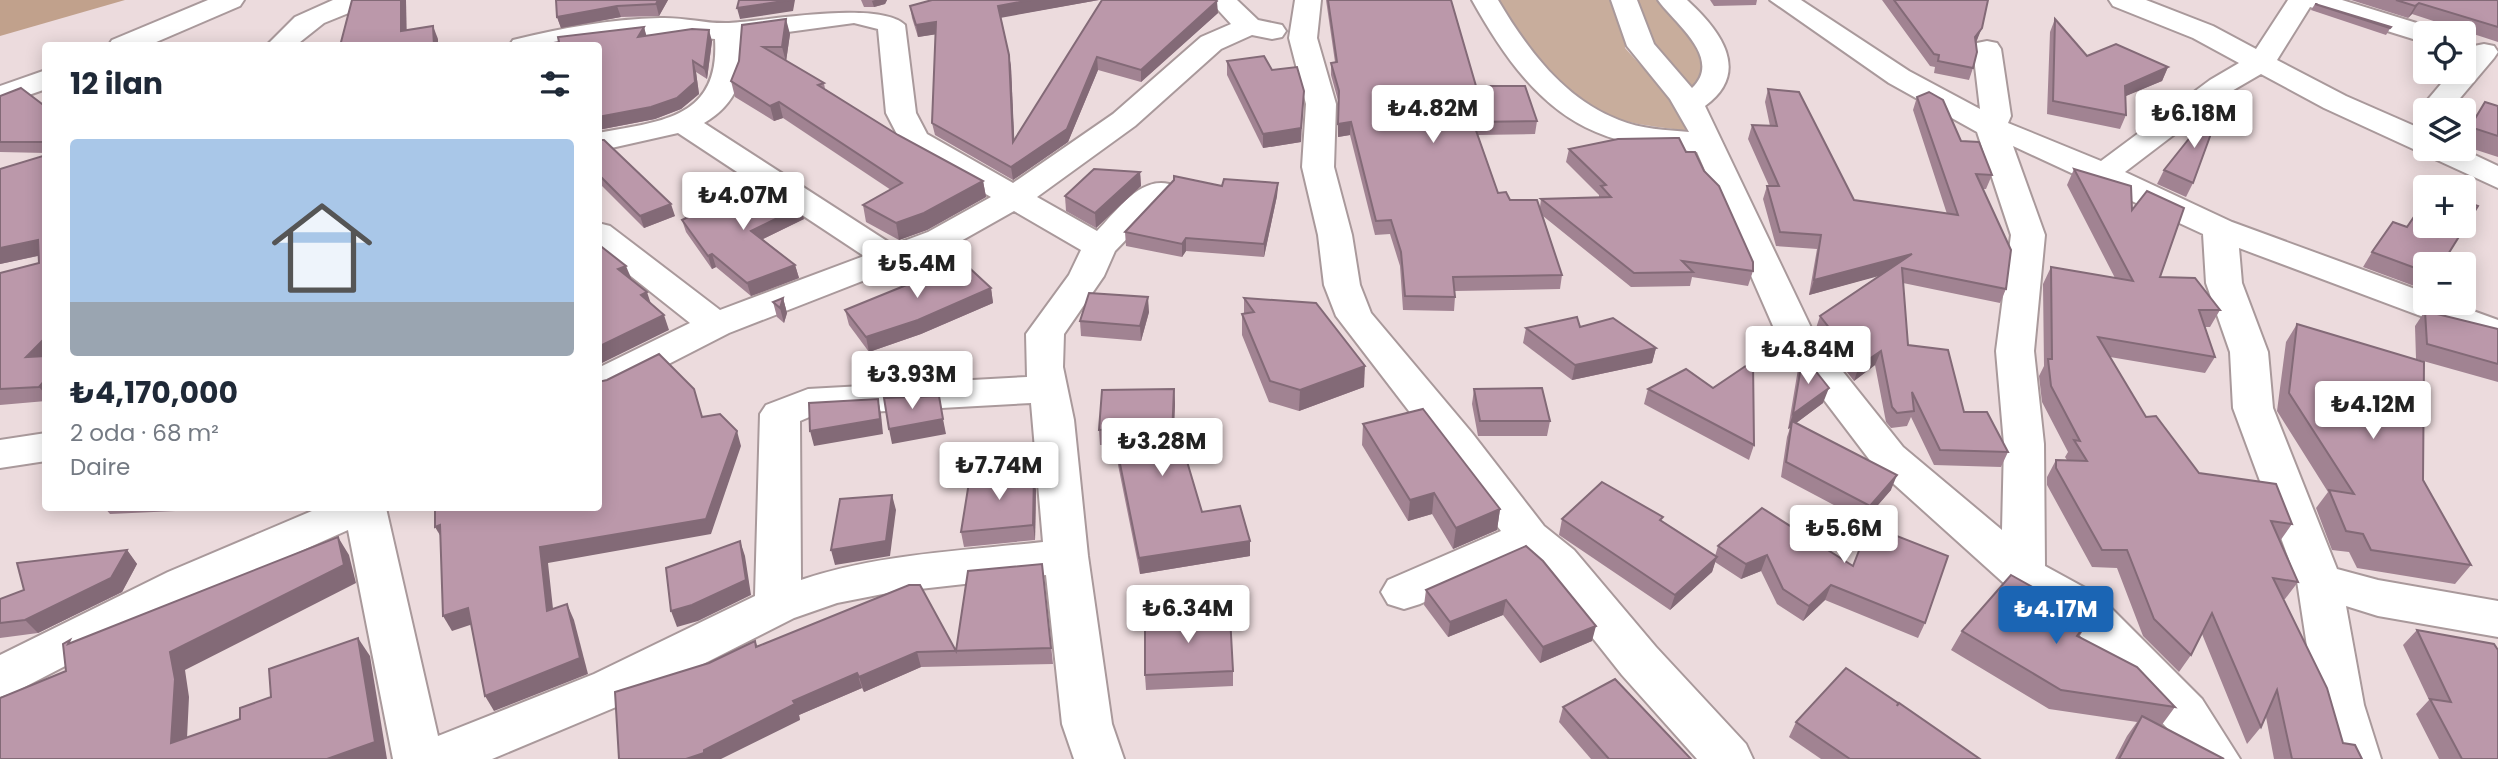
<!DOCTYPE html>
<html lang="tr">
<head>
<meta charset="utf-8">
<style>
  body { margin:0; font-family:Poppins,sans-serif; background:#f6f6f7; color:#1f2937; height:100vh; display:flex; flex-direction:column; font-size:26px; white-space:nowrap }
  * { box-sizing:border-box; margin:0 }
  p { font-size:23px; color:#747a83 }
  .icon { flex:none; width:38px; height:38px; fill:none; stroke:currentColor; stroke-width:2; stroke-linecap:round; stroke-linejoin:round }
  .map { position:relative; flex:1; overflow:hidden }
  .side { position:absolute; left:42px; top:42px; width:560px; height:469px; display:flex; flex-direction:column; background:#fff; border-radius:7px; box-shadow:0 4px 18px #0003 }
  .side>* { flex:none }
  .buttons { position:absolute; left:2413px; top:21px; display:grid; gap:14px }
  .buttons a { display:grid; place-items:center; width:63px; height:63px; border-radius:7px; background:#fff; box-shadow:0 4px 18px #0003; font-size:35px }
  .price { position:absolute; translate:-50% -60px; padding:0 16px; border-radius:7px; background:#fff; color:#222; font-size:23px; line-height:46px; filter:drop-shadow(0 2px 4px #0008) }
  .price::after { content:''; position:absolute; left:50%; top:42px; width:21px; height:16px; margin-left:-10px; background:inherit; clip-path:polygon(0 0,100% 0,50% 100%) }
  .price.on { background:#1b65b4; color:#fff }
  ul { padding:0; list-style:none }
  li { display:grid; align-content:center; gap:14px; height:371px; padding:0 28px }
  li+li { border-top:2px solid #e0e1e3 }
  li span { display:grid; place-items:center; height:217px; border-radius:7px; color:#555 }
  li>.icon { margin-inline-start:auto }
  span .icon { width:126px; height:126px; fill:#fffc; stroke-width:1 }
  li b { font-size:30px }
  h2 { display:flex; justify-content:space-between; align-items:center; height:84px; padding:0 28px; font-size:30px }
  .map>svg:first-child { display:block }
  .green { fill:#c8ad9c }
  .forest { fill:#c1a18c }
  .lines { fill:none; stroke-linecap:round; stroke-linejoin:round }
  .minor-casing { stroke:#a9999b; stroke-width:4 }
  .minor { fill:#fff; fill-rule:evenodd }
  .wall { fill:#a18392 }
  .shaded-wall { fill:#836a77 }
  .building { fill:#bb98aa; stroke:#836a77; stroke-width:2 }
</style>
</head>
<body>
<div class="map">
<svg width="2498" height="759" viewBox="0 0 2498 759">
  <rect width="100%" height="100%" fill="#ecdbdd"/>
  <!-- green -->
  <g class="green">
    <path d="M1495,0H1613L1626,32L1625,48L1679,108L1686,131C1662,127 1634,125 1611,117C1560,100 1523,43 1495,0Z"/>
    <polygon points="1636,0 1661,0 1701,39 1705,71 1692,89 1646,41"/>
  </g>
  <!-- forest -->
  <polygon class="forest" points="0,0 125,0 0,36"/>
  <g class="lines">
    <defs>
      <g id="minor">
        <polygon points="208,0 244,0 240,6 147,46 108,46 112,40"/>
        <polygon points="333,0 370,0 366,6 324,23 295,46 266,46 295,17"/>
        <path d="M1209,0H1237L1258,20L1282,25L1286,31L1282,37L1272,39L1252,35L1221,49L1135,126L1037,197L1097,231C1116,212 1139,177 1169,184L1173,191L1115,251L1104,276L1064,334L1063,367L1074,420L1088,556L1112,724L1124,759H1074L1062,724L1046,575L893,592L837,603L794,618L628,702L492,759H393L348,530L200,596L17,691L0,697V655L168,572L319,508H386L438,736L594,674L755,596L760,414L766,405L808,389L1027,377L1026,334L1069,275L1081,250L1014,211L952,246L729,333L612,393L598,397V368L690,323L598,250V223L610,226L720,310L864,256L678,133L598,151V133C661,121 720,119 715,39L661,34L564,46H509L513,40C561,28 611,19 660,18C684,17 706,24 729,23C768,21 879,0 905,25L916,113L927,134L1013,183L1113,114L1201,37L1231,24ZM854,23L878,29L886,113L900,140L904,147L991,197L928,232L893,245L704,123C737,104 746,75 743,38ZM1031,403L1043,542C962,551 878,554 801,580L800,421L814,415Z"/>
        <polygon points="1295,0 1321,0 1317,38 1336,104 1334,167 1352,235 1360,285 1371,313 1472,433 1544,526 1574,550 1656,647 1746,744 1753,759 1697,759 1622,675 1542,574 1524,558 1420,604 1404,609 1388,604 1381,592 1388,580 1501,531 1336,316 1324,285 1318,235 1302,167 1306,104 1289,38"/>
        <path d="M1472,0H1498C1527,49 1564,99 1619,120C1641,129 1666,130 1689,132L1670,99L1627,46L1611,0H1637L1654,44L1692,88C1724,58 1673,22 1658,0H1687C1720,30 1752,72 1705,106L1816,338L1903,447L2002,530L2004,444L1996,351L2011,235L1977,132L1889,83L1770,0H1801L1909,71L1980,109L1973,49L1977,43L1987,41L1997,43L2001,49L2011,116L2008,123L2101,161L2210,80L2239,63L2193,38L2113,6L2109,0H2146L2213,26L2256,49L2288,0H2342L2436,29L2439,33H2426V43L2310,7L2277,60L2346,96L2426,131V149H2462L2498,166V188L2324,108L2261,74L2230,92L2125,172L2232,222L2426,293V303H2451L2498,320V345L2239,248L2242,283L2268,352L2273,408L2337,569L2378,580L2498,601V637L2378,616L2346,606L2364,705L2381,759H2331L2316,705L2297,581L2233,408L2230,352L2206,283L2203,234L2013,146L2045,235L2034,351L2044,444L2045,566L2098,595L2202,699L2240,759H2187L2168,729L2066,621L2007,586L1875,467L1780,342L1697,152C1663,148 1628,146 1596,132C1538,108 1501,52 1472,0Z"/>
        <polygon points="2484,44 2494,46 2498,52 2494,58 2450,110 2426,110 2423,116 2419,110 2451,72 2464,72 2464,57 2474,46"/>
        <polygon points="46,70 46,89 0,105 0,86"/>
        <polygon points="46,433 46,461 0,468 0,440"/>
      </g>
    </defs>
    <!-- minor casing -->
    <use href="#minor" class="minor-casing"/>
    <!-- minor -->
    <use href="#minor" class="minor"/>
  </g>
  <!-- wall -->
  <g class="wall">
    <polygon points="556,0 668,0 659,16 621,17 561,28 557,17"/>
    <polygon points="861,0 887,0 885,4 874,7 864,7"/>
    <polygon points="1099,0 1001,17 1009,55 1011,67 1014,140 1102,0 1218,13 1141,82 1098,70 1068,142 1013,180 935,135 932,123 936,34 918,37 912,18 910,6"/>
    <polygon points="1326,0 1451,0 1476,86 1537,121 1535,134 1478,135 1498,193 1510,200 1540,207 1541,199 1599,197 1599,195 1566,162 1569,149 1686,152 1753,271 1748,286 1692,277 1690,286 1631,287 1543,216 1562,275 1560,289 1455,291 1455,297 1454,311 1403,310 1400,266 1390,234 1375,235 1350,135 1338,137 1339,104 1331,75 1331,63 1335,62"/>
    <polygon points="1710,0 1757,0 1756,5 1714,6"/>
    <polygon points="1882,0 1988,0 1977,40 1976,43 1973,68 1969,80 1934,73 1935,67 1930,66"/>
    <polygon points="2351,0 2498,0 2498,42 2412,14 2408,18"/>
    <polygon points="2315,4 2391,27 2386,35 2311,10"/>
    <polygon points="2055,19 2087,56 2168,67 2162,81 2125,96 2126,115 2120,129 2047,114 2050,32"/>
    <polygon points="644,27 646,36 712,41 707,79 696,72 699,94 681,109 655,119 598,130 598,46"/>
    <polygon points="790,34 786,61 824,83 825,89 898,135 983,181 986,197 927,230 899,240 866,222 863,205 891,190 783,118 774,121 735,97 731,81 739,61"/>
    <polygon points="1227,61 1272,70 1301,142 1263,148 1227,75"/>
    <polygon points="1768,89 1854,200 1947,214 1913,110 1917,97 1961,141 1992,175 1986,189 1983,189 2006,289 2000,303 1903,283 1908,345 1964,412 2008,452 2001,467 1934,465 1911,417 1907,426 1891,428 1886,422 1875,365 1854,381 1815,331 1820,316 1880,275 1809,295 1817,249 1776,246 1763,199 1767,186 1769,186 1748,139 1752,125 1770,126 1765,102"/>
    <polygon points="0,96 46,107 46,153 0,152"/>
    <polygon points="2485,102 2498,106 2498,157 2464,146 2464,136"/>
    <polygon points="598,140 675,216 644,228 598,182"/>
    <polygon points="46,155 46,401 0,405 0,273 39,263 38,256 0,264 0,169"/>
    <polygon points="2074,169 2132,210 2160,277 2220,310 2210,327 2205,327 2215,357 2205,373 2110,357 2146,417 2199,473 2292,524 2280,541 2298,582 2285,599 2283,599 2343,743 2362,759 2274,759 2266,717 2261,727 2247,744 2202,634 2191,655 2179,672 2143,636 2117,568 2092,567 2047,485 2047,477 2056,460 2067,460 2065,457 2068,452 2042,402 2039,376 2044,366 2043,284 2051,267 2115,278 2067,185"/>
    <polygon points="2164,170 2193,183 2186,197 2157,184"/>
    <polygon points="1140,172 1141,186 1096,228 1066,211 1065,196"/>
    <polygon points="1278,183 1277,196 1264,257 1186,251 1182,257 1126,246 1125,232 1222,186"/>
    <polygon points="804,219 763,239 795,265 799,278 751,296 716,267 712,269 686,232 682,220"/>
    <polygon points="2407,227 2426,264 2425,290 2363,267 2372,252"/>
    <polygon points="991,288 993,303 921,334 869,352 849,325 845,310"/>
    <polygon points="783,298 787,313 784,323 777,317 773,302"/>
    <polygon points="1244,298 1364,387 1299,411 1269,402 1242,335 1242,314 1244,314"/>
    <polygon points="2425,311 2498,329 2498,382 2416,359 2415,326"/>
    <polygon points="1149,312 1141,341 1081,336 1080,321"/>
    <polygon points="2297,324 2423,480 2471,565 2455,584 2357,568 2349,552 2332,550 2316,508 2328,492 2277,411 2286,342"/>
    <polygon points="1580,327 1656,348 1652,363 1572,380 1523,343 1526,328"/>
    <polygon points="1803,355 1823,403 1796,423 1891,490 1864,521 1781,477 1787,437 1790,428 1788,429 1798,369"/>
    <polygon points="1174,389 1175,404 1172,460 1202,512 1250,556 1140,574 1114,445 1100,445 1099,430"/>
    <polygon points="1474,389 1550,421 1547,436 1478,436 1472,404"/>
    <polygon points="1648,389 1754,445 1749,460 1644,404"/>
    <polygon points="1363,424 1500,509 1497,530 1453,549 1432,514 1408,521 1362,445"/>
    <polygon points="1036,490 1035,540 964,547 961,532"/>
    <polygon points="105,508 241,508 110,514"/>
    <polygon points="1762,508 1925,623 1918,638 1825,600 1803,621 1777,604 1761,571 1741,579 1715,562 1712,572 1670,610 1559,535 1562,519 1662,521 1715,556 1718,546"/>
    <polygon points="1526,546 1592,641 1540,663 1503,615 1448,637 1424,605 1426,590"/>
    <polygon points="127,550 137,564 122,592 38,633 0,638 0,599"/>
    <polygon points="1044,580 1053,664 921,667 864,692 862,688 799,715 800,720 709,663 755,641 758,647 956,651"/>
    <polygon points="2090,619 2079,637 2175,707 2161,726 2224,759 2115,759 2127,736 2137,722 2049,709 1951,650 1962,631"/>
    <polygon points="2417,630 2498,759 2439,759 2416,714 2429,700 2403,645"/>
    <polygon points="1233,671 1233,686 1146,690 1145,675"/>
    <polygon points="1897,706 1980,759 1821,759 1789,737 1796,722"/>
    <polygon points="1563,707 1691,759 1591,759 1559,722"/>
  </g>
  <!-- shaded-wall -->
  <g class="shaded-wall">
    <polygon points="401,0 406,0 407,44 401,31"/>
    <polygon points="658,0 668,0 659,16 656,4"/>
    <polygon points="790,0 795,0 793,11 740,19 737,8"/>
    <polygon points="875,0 887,0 885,4 874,7 872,1"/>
    <polygon points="1031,0 1099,0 1000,18 998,6"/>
    <polygon points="1217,1 1218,13 1141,82 1141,70"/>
    <polygon points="2419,3 2412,14 2408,18 2415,6"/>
    <polygon points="617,6 621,17 561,28 557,17"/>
    <polygon points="786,19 790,34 786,62 782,47"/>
    <polygon points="936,22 938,34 918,37 916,25"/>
    <polygon points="433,26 438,39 438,46 434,46"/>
    <polygon points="644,27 647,38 638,37"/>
    <polygon points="1982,28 1977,40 1970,49 1975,37"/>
    <polygon points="709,30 712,41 707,79 704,68"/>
    <polygon points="1009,55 1011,67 1015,155 1013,142"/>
    <polygon points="1097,57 1098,70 1068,142 1013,180 1011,167"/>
    <polygon points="693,61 696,72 699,94 681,109 655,119 598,130 598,117"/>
    <polygon points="2168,67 2162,81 2119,99 2125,86"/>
    <polygon points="1304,91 1301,142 1263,148 1263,134"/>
    <polygon points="779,102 783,118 774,121 770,106"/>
    <polygon points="1351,122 1350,135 1338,137 1338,124"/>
    <polygon points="1140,172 1141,186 1096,228 1095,213"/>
    <polygon points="983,181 986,197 927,230 899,240 896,223"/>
    <polygon points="1278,183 1277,196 1264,257 1264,244"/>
    <polygon points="671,204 675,216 644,228 640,216"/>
    <polygon points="800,207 804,219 755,243 751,231"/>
    <polygon points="1186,238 1186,251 1182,257 1182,244"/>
    <polygon points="38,240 46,254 0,264 0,248"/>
    <polygon points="712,254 716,267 712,269 708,256"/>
    <polygon points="1912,254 1901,270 1809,295 1814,280"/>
    <polygon points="795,265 799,278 751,296 747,283"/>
    <polygon points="626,266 632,280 618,269"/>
    <polygon points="991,288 993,303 921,334 869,352 866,337"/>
    <polygon points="647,292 652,307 641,295"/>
    <polygon points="1148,297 1149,312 1141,341 1140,326"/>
    <polygon points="783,298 787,313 784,323 780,308"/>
    <polygon points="664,315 669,330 598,365 598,347"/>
    <polygon points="46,337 46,362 26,357"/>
    <polygon points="1656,348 1652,363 1572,380 1575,365"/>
    <polygon points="1881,351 1875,365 1854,381 1859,366"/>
    <polygon points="1365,366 1364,387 1299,411 1300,390"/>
    <polygon points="46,379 46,395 39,387"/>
    <polygon points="1829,388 1823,403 1791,427 1792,421 1790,428 1788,429 1793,414"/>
    <polygon points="1174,389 1175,404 1172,476 1171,460"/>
    <polygon points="878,399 881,414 883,434 814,446 810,431"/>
    <polygon points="943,419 946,434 892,444 889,429"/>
    <polygon points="737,431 741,446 711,534 548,563 555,627 547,611 540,547"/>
    <polygon points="1034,474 1036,490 1035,540 1033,525"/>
    <polygon points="1897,475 1891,490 1864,521 1870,506"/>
    <polygon points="1434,493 1432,514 1408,521 1410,500"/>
    <polygon points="892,495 896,510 890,556 835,565 831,550"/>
    <polygon points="1500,509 1497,530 1453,549 1456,528"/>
    <polygon points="440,525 444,542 435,527"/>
    <polygon points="338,537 349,555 356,583 185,670 189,697 186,759 171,743 170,652"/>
    <polygon points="740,541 745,556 751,595 698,621 677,627 671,611"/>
    <polygon points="1250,541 1250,556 1140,574 1139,558"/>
    <polygon points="127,550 137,564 122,592 38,633 25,620"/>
    <polygon points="1767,555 1761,571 1741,579 1746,564"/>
    <polygon points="1717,557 1712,572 1670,610 1675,595"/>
    <polygon points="1831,585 1825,600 1803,621 1809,606"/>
    <polygon points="1506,600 1503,615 1448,637 1450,622"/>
    <polygon points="567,604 574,620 588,674 494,711 485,696"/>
    <polygon points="468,608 476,623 452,631 443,616"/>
    <polygon points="1596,626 1592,641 1540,663 1543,647"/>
    <polygon points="358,638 370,656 387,759 327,759"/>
    <polygon points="917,652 921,667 864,692 859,677"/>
    <polygon points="857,673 862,688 799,715 800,720 721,759 686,759 793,701"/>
  </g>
  <!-- building -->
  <g class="building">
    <polygon points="352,0 401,0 401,31 433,26 434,46 340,46"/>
    <polygon points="556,0 658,0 656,4 617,6 557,17"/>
    <polygon points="739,0 790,0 737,8"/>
    <polygon points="932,0 1031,0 998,6 1009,55 1013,142 1102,0 1216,0 1217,1 1141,70 1097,57 1067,129 1011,167 932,123 936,22 916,25 910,6"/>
    <polygon points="1328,0 1451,0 1476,86 1525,86 1537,121 1473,122 1498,193 1506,192 1510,200 1537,200 1562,275 1453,277 1455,297 1405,296 1401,252 1391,220 1376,221 1351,122 1338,124 1339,91 1331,63 1337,62"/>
    <polygon points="1894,0 1988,0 1982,28 1975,37 1977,52 1973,68 1938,61 1939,55 1934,54"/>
    <polygon points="2396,0 2498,0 2498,27 2419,3 2415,6"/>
    <polygon points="2315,4 2391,27 2390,28"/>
    <polygon points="786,19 782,47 763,47 824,83 818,85 898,135 983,181 924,213 896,223 863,205 902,183 779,102 770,106 731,81 739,61 742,25"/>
    <polygon points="2055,19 2087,56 2116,44 2168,67 2125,86 2126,115 2053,101"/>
    <polygon points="644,27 638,37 692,29 709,30 704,68 693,61 695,82 677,98 651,107 598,117 598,46 537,46 559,42 558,37"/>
    <polygon points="1264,56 1272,70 1297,67 1304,91 1301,128 1263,134 1227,61"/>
    <polygon points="21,88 46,107 46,142 0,142 0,96"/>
    <polygon points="1768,89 1799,92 1854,200 1958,215 1917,97 1929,92 1943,100 1961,141 1979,142 1992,175 1976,174 2011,250 2006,289 1902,268 1908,345 1948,350 1964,412 1987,412 2008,452 1940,450 1912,392 1914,411 1897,413 1892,407 1881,351 1859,366 1820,316 1912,254 1814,280 1821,235 1780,232 1767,186 1779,186 1752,125 1777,126"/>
    <polygon points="2485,102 2498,106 2498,136 2470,127"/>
    <polygon points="2215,106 2220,109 2193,183 2164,170"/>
    <polygon points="1675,138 1679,138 1686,152 1695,152 1704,171 1719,186 1753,262 1753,271 1682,261 1693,272 1634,273 1541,199 1611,197 1601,186 1606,185 1569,149 1618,139"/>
    <polygon points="598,140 604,140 671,204 640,216 598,174"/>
    <polygon points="46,155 46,337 26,357 46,356 46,379 39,387 0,389 0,273 39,263 38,240 0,248 0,169"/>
    <polygon points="1094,169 1140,172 1095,213 1065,196"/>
    <polygon points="2074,169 2131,186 2132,210 2147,191 2184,208 2160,277 2195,278 2220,310 2199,310 2215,357 2098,337 2146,417 2156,416 2199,473 2276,484 2292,524 2271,521 2298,582 2273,578 2327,688 2343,743 2355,745 2362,759 2292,759 2277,690 2261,727 2212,613 2191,655 2154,619 2127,550 2102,550 2056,468 2056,460 2087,461 2074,440 2080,441 2051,386 2048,359 2052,359 2051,267 2133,281"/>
    <polygon points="1174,176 1222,186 1224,179 1278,183 1264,244 1186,238 1182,244 1125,232 1174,180"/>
    <polygon points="762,182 800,207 751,231 795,265 747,283 712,254 708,256 682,220"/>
    <polygon points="2426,199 2426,226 2464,226 2464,201 2478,206 2442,264 2426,264 2426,272 2372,252 2393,222 2407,227"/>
    <polygon points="598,244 626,266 618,269 647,292 641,295 664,315 598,347"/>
    <polygon points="963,262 991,288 918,320 866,337 845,310"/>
    <polygon points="1089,293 1148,297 1140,326 1080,321"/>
    <polygon points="783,298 780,308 773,302"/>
    <polygon points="1244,298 1316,303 1365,366 1300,390 1270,381 1242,314 1254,312"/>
    <polygon points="2425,311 2498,329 2498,364 2427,344"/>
    <polygon points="1577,317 1580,327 1613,318 1656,348 1575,365 1526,328"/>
    <polygon points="2297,324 2424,362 2423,480 2471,565 2371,550 2363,534 2346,531 2329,490 2354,494 2289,393"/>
    <polygon points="659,354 694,389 702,417 720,414 737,431 706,519 540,547 547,611 567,604 580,658 485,696 468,608 443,616 440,525 435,527 435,508 598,508 598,382 607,380"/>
    <polygon points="1803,355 1829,388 1793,414"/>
    <polygon points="1753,361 1754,445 1648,389 1686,369 1713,388"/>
    <polygon points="1542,388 1550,421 1480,421 1474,389"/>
    <polygon points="1174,389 1171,460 1186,458 1202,512 1240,506 1250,541 1139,558 1113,429 1099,430 1102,390"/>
    <polygon points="939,396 943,419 889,429 884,398"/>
    <polygon points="878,399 880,419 810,431 809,403"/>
    <polygon points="1423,409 1500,509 1456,528 1434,493 1410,500 1363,424"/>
    <polygon points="1792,421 1897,475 1870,506 1786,462"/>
    <polygon points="1034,474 1033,525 961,532 970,476"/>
    <polygon points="1602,482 1663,517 1660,520 1717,557 1675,595 1562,519"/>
    <polygon points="892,495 886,541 831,550 840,499"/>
    <polygon points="1762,508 1853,566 1869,525 1948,556 1925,623 1831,585 1809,606 1783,589 1767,555 1746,564 1718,546"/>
    <polygon points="338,537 344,565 170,652 175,679 171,743 240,719 240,708 271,697 269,669 358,638 375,742 327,759 0,759 0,698 66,671 63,644 70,640 68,644"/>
    <polygon points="740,541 746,580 692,605 671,611 666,568"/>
    <polygon points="1526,546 1543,561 1596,626 1543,647 1506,600 1450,622 1426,590"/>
    <polygon points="127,550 111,578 25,620 0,623 0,599 24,590 17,563"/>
    <polygon points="1042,564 1051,648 917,652 859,677 857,673 793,701 795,704 704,750 704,753 686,759 619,759 615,692 709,663 755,641 756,647 909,585 920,585 956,651 968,571"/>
    <polygon points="2011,575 2090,619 2077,636 2137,667 2175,707 2061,690 1962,631"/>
    <polygon points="1230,616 1233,671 1145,675 1145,619"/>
    <polygon points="2417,630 2494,644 2498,650 2498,759 2462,759 2430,699 2451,702"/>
    <polygon points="1846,668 1898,703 1897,706 1899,703 1980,759 1850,759 1796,722"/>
    <polygon points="1615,679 1691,759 1609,759 1563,707"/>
    <polygon points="2142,716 2224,759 2119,759"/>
  </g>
</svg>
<div class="buttons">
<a><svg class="icon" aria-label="locate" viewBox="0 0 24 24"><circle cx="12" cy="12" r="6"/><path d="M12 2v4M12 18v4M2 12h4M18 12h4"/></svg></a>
<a><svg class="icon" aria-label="layers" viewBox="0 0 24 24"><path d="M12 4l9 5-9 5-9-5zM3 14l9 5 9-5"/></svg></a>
<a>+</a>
<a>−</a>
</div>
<b class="price" style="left:1433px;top:145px">₺4.82M</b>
<b class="price" style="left:2194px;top:150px">₺6.18M</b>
<b class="price" style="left:743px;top:232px">₺4.07M</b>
<b class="price" style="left:917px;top:300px">₺5.4M</b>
<b class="price" style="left:1808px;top:386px">₺4.84M</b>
<b class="price" style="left:912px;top:411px">₺3.93M</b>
<b class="price" style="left:2373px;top:441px">₺4.12M</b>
<b class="price" style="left:1162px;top:478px">₺3.28M</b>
<b class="price" style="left:999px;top:502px">₺7.74M</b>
<b class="price" style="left:1844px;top:565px">₺5.6M</b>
<b class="price" style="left:1188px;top:645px">₺6.34M</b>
<b class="price on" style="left:2056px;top:646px">₺4.17M</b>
<section class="side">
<h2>12 ilan<svg class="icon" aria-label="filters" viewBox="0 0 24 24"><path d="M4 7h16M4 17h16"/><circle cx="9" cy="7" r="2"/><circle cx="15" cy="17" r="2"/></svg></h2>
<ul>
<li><span style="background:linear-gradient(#a9c7e8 75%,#9aa5b1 0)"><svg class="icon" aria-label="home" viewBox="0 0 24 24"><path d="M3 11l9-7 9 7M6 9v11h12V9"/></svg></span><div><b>₺4,170,000</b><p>2 oda · 68 m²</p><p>Daire</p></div></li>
</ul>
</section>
</div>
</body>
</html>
